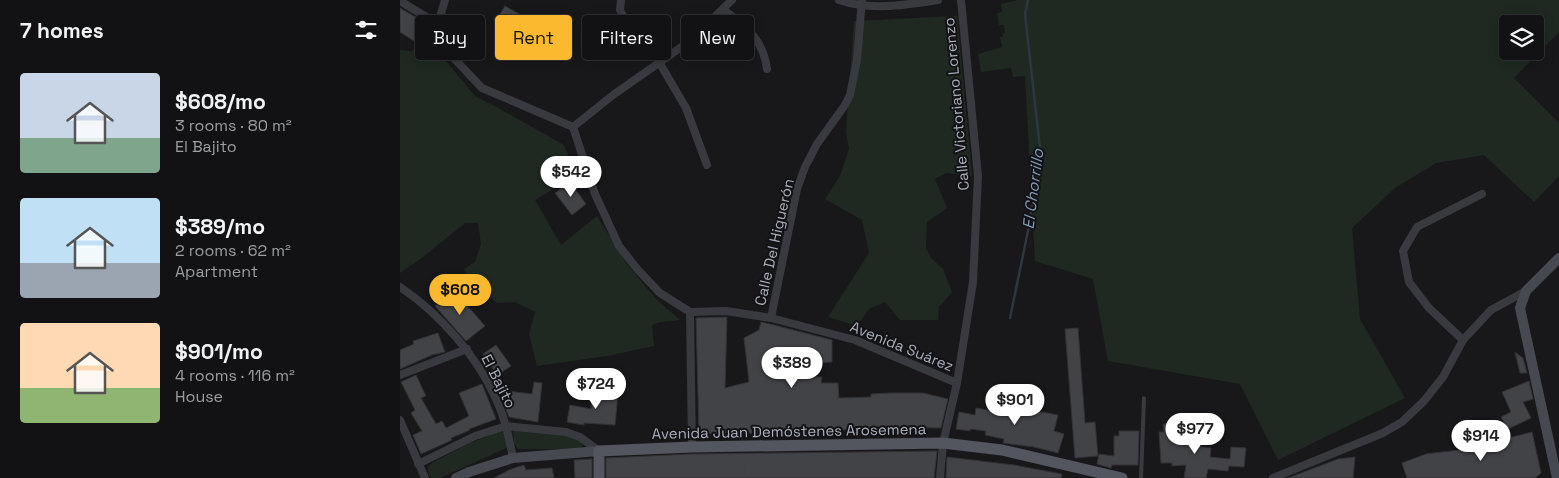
<!DOCTYPE html>
<html lang="en">
<head>
<meta charset="utf-8">
<style>
  body { margin:0; font-family:"Space Grotesk",sans-serif; background:#1b1b1d; color:#f1f3f6; height:100vh; display:flex; flex-direction:column; font-size:19px; white-space:nowrap }
  * { box-sizing:border-box; margin:0 }
  p { font-size:16px; color:#9c9ea0 }
  .icon { flex:none; width:28px; height:28px; fill:none; stroke:currentColor; stroke-width:2; stroke-linecap:round; stroke-linejoin:round }
  .map { position:relative; flex:1; overflow:hidden }
  .panel { display:flex; flex-direction:column; background:#121214; width:400px }
  .panel>* { flex:none }
  .banner { position:absolute; left:15px; top:15px; width:475px; height:45px; display:flex; gap:10px }
  .fabs { position:absolute; left:1099px; top:15px; display:grid; gap:10px }
  .fabs a { display:grid; place-items:center; width:45px; height:45px; border-radius:5px; background:#121214; box-shadow:0 2px 12px #0003,0 0 0 1px #313234; font-size:25px }
  .price { position:absolute; translate:-50% -42px; padding:0 11px; border-radius:18px; background:#fff; color:#222; font-size:16px; line-height:32px; filter:drop-shadow(0 1px 2px #0008) }
  .price::after { content:''; position:absolute; left:50%; top:30px; width:15px; height:11px; margin-left:-8px; background:inherit; clip-path:polygon(0 0,100% 0,50% 100%) }
  .price.current { background:#fbb92f; color:#111 }
  ul { padding:0; list-style:none }
  li { display:flex; align-items:center; gap:15px; height:125px; padding:0 20px }
  li span { display:grid; place-items:center; flex:none; width:140px; height:100px; border-radius:5px; color:#555 }
  li>.icon { margin-inline-start:auto }
  span .icon { width:60px; height:60px; fill:#fffc; stroke-width:1 }
  li b { font-size:21px }
  h2 { display:flex; justify-content:space-between; align-items:center; height:60px; padding:0 20px; font-size:21px }
  .tag { padding:0 18px; border-radius:5px; background:#121214; box-shadow:0 2px 12px #0003,0 0 0 1px #313234; font-size:18px; line-height:45px }
  .tag.current { background:#fbb92f; color:#111 }
  main { display:flex; flex:1; min-height:0 }
  .map>svg:first-child { display:block }
  .green { fill:#1f2921; fill-rule:evenodd }
  .lines { fill:none; stroke-linecap:round; stroke-linejoin:round }
  .stream { stroke:#2d373f; stroke-width:2.5 }
  .building { fill:#424347; stroke:#323236 }
  .path { stroke:#3f4146; stroke-width:1; stroke-dasharray:2.5 4; stroke-linecap:butt }
  .service { stroke:#393a3f; stroke-width:4 }
  .minor { stroke:#393a3f; stroke-width:8 }
  .secondary { stroke:#46494f; stroke-width:10 }
  .primary { stroke:#54565f; stroke-width:11 }
  .labels { text-anchor:middle; dominant-baseline:central; stroke-width:4; stroke-linejoin:round; paint-order:stroke }
  .street-label { font-size:15px; fill:#a9aebb; stroke:#131315 }
  .water-label { font-size:16px; font-style:italic; fill:#7f9cb7; stroke:#131315 }
</style>
</head>
<body>
<main>
<section class="panel">
<h2>7 homes<svg class="icon" aria-label="filters" viewBox="0 0 24 24"><path d="M4 7h16M4 17h16"/><circle cx="9" cy="7" r="2"/><circle cx="15" cy="17" r="2"/></svg></h2>
<ul>
<li><span style="background:linear-gradient(#c9d6e8 65%,#7fa58c 0)"><svg class="icon" aria-label="home" viewBox="0 0 24 24"><path d="M3 11l9-7 9 7M6 9v11h12V9"/></svg></span><div><b>$608/mo</b><p>3 rooms · 80 m²</p><p>El Bajito</p></div></li>
<li><span style="background:linear-gradient(#bfe0f5 65%,#9aa5b1 0)"><svg class="icon" aria-label="home" viewBox="0 0 24 24"><path d="M3 11l9-7 9 7M6 9v11h12V9"/></svg></span><div><b>$389/mo</b><p>2 rooms · 62 m²</p><p>Apartment</p></div></li>
<li><span style="background:linear-gradient(#ffd9b3 65%,#8fb573 0)"><svg class="icon" aria-label="home" viewBox="0 0 24 24"><path d="M3 11l9-7 9 7M6 9v11h12V9"/></svg></span><div><b>$901/mo</b><p>4 rooms · 116 m²</p><p>House</p></div></li>
</ul>
</section>
<div class="map">
<svg width="1159" height="478" viewBox="0 0 1159 478">
  <rect width="100%" height="100%" fill="#18181a"/>
  <!-- green -->
  <g class="green">
    <path d="M618,0H1159V32L1114,78L1159,123V176L1134,202L1084,155L1036,163L995,188L952,228L960,319L1005,398L878,460L840,384L708,361L693,279L635,261L625,76L613,77L611,68L581,72L578,54L602,47L600,37H603V33H605L604,25H599L597,14L602,11L601,4ZM1108,24H1135V51H1108Z"/>
    <polygon points="557,16 572,176 546,173 535,179 547,208 527,222 526,248 531,258 543,269 552,292 539,307 538,320 500,320 485,302 469,309 457,326 428,317 469,253 462,220 425,199 440,176 449,149 446,132 454,21"/>
    <polygon points="31,36 36,51 46,61 76,97 91,104 164,145 177,175 135,200 161,245 197,216 227,264 255,298 280,320 261,322 252,325 254,346 207,356 137,366 129,334 135,312 115,302 97,303 71,281 64,269 75,262 81,244 78,223 65,223 23,257 0,273 0,50 12,51"/>
    <polygon points="113,430 160,433 182,442 183,445 180,448 176,449 118,449 114,443"/>
    <polygon points="99,432 104,433 107,438 107,447 104,449 40,478 32,478 29,475 28,467 32,463 68,444"/>
  </g>
  <g class="lines">
    <!-- stream -->
    <polyline class="stream" points="610,318 629,226 640,148 625,14 628,0"/>
  </g>
  <!-- building -->
  <g class="building">
    <polygon points="105,6 130,20 122,35 118,33 114,40 97,30 100,25 95,22"/>
    <polygon points="0,8 29,25 17,43 0,32"/>
    <polygon points="170,182 186,204 172,215 155,193"/>
    <polygon points="51,291 63,304 65,303 85,326 66,341 35,306"/>
    <polygon points="327,317 325,388 349,382 344,338 359,330 361,322 370,324 432,340 432,362 414,363 415,357 400,359 401,377 422,377 421,383 438,383 439,398 471,397 471,394 490,393 523,393 548,399 541,428 488,427 442,430 442,432 299,434 296,318"/>
    <polygon points="678,328 685,423 695,422 698,456 675,458 665,329"/>
    <polygon points="38,333 45,352 32,355 0,369 0,350 14,344 13,341"/>
    <polygon points="96,345 111,366 97,375 83,354"/>
    <polygon points="1115,352 1123,358 1127,373 1120,373"/>
    <polygon points="16,375 26,396 21,398 36,424 42,421 46,428 69,416 59,393 82,384 96,419 69,429 70,430 51,438 52,440 21,454 13,435 22,431 11,413 15,410 1,382"/>
    <polygon points="1129,381 1133,399 1123,402 1131,418 1108,429 1101,417 1111,412 1102,392"/>
    <polygon points="134,382 142,383 138,422 109,417 105,407 107,391 132,394"/>
    <polygon points="192,391 218,393 215,425 184,423 184,425 167,422 170,405 191,409"/>
    <polygon points="595,400 610,403 609,406 658,415 654,431 664,434 658,453 634,447 603,443 604,439 585,435 586,431 570,429 570,431 556,429 559,412 575,415 576,408 593,411"/>
    <polygon points="775,423 775,431 783,431 783,444 811,448 810,457 830,459 831,447 846,448 844,467 829,466 828,471 808,469 806,478 784,478 786,465 772,466 772,463 761,463 759,432 764,432 763,424"/>
    <polygon points="719,431 739,431 738,465 712,465 711,468 697,464 699,454 714,456 714,436 719,436"/>
    <polygon points="1132,432 1141,473 1135,478 1007,478 1002,463 1026,454 1084,447 1085,444"/>
    <polygon points="537,451 534,478 206,478 206,458 292,454"/>
    <polygon points="547,457 614,465 662,474 661,478 546,478"/>
    <polygon points="955,457 953,478 888,478 938,459"/>
    <polygon points="192,459 192,478 175,478 174,460"/>
    <polygon points="124,465 126,470 152,468 154,478 94,478 109,470"/>
  </g>
  <g class="lines">
    <!-- path -->
    <g class="path">
      <polyline points="344,456 345,478"/>
      <polyline points="245,478 246,459"/>
    </g>
    <!-- service -->
    <polyline class="service" points="741,478 744,398"/>
    <!-- minor -->
    <g class="minor">
      <polyline points="45,0 38,24 47,51 82,88 173,127 195,194 219,246 238,270 260,293 290,312"/>
      <polyline points="221,0 220,10 224,18 261,61"/>
      <path d="M439,0C471,11 505,5 538,0"/>
      <polyline points="0,1 38,24"/>
      <path d="M323,9C345,27 363,38 367,69"/>
      <polyline points="259,62 286,108 307,165"/>
      <polyline points="173,127 213,95 290,41 332,0"/>
      <path d="M0,287C38,312 78,357 96,399C105,418 109,438 113,458"/>
      <polyline points="290,312 326,311 371,318 455,340 557,383"/>
      <polyline points="290,312 292,447"/>
      <polyline points="371,318 397,189 405,167 417,144 445,105 450,95 457,60 462,0"/>
      <polyline points="1063,340 1029,308 1009,282 1003,251 1017,227 1082,194"/>
      <polyline points="0,375 67,349"/>
      <polyline points="0,420 25,478"/>
      <polyline points="18,464 75,436 106,426 166,432 180,437 199,451"/>
      <polyline points="540,478 543,443 557,383 573,282 578,176 561,0"/>
      <polyline points="873,478 983,433 1002,422 1024,401 1043,377 1063,340 1091,310 1126,291"/>
    </g>
    <!-- secondary -->
    <g class="secondary">
      <polyline points="56,478 69,472 113,458 199,451"/>
      <polyline points="1157,478 1120,308 1126,291 1159,258"/>
    </g>
    <!-- primary -->
    <polyline class="primary" points="199,478 199,451 292,447 543,443 602,450 722,478"/>
  </g>
  <g class="labels">
    <!-- street labels -->
    <g class="street-label">
      <text transform="translate(556 104) rotate(-95)">Calle Victoriano Lorenzo</text>
      <text transform="translate(374 242) rotate(-77)">Calle Del Higuerón</text>
      <text transform="translate(502 346) rotate(22)">Avenida Suárez</text>
      <text transform="translate(99 381) rotate(63)">El Bajito</text>
      <text transform="translate(389 431) rotate(-1)">Avenida Juan Demóstenes Arosemena</text>
    </g>
    <!-- water labels -->
    <g class="water-label">
      <text transform="translate(633 189) rotate(-83)">El Chorrillo</text>
    </g>
  </g>
</svg>
<div class="fabs">
<a><svg class="icon" aria-label="layers" viewBox="0 0 24 24"><path d="M12 4l9 5-9 5-9-5zM3 14l9 5 9-5"/></svg></a>
</div>
<b class="price" style="left:171px;top:198px">$542</b>
<b class="price current" style="left:60px;top:316px">$608</b>
<b class="price" style="left:392px;top:389px">$389</b>
<b class="price" style="left:196px;top:410px">$724</b>
<b class="price" style="left:615px;top:426px">$901</b>
<b class="price" style="left:795px;top:455px">$977</b>
<b class="price" style="left:1081px;top:462px">$914</b>
<div class="banner">
<a class="tag">Buy</a>
<a class="tag current">Rent</a>
<a class="tag">Filters</a>
<a class="tag">New</a>
</div>
</div>
</main>
</body>
</html>
